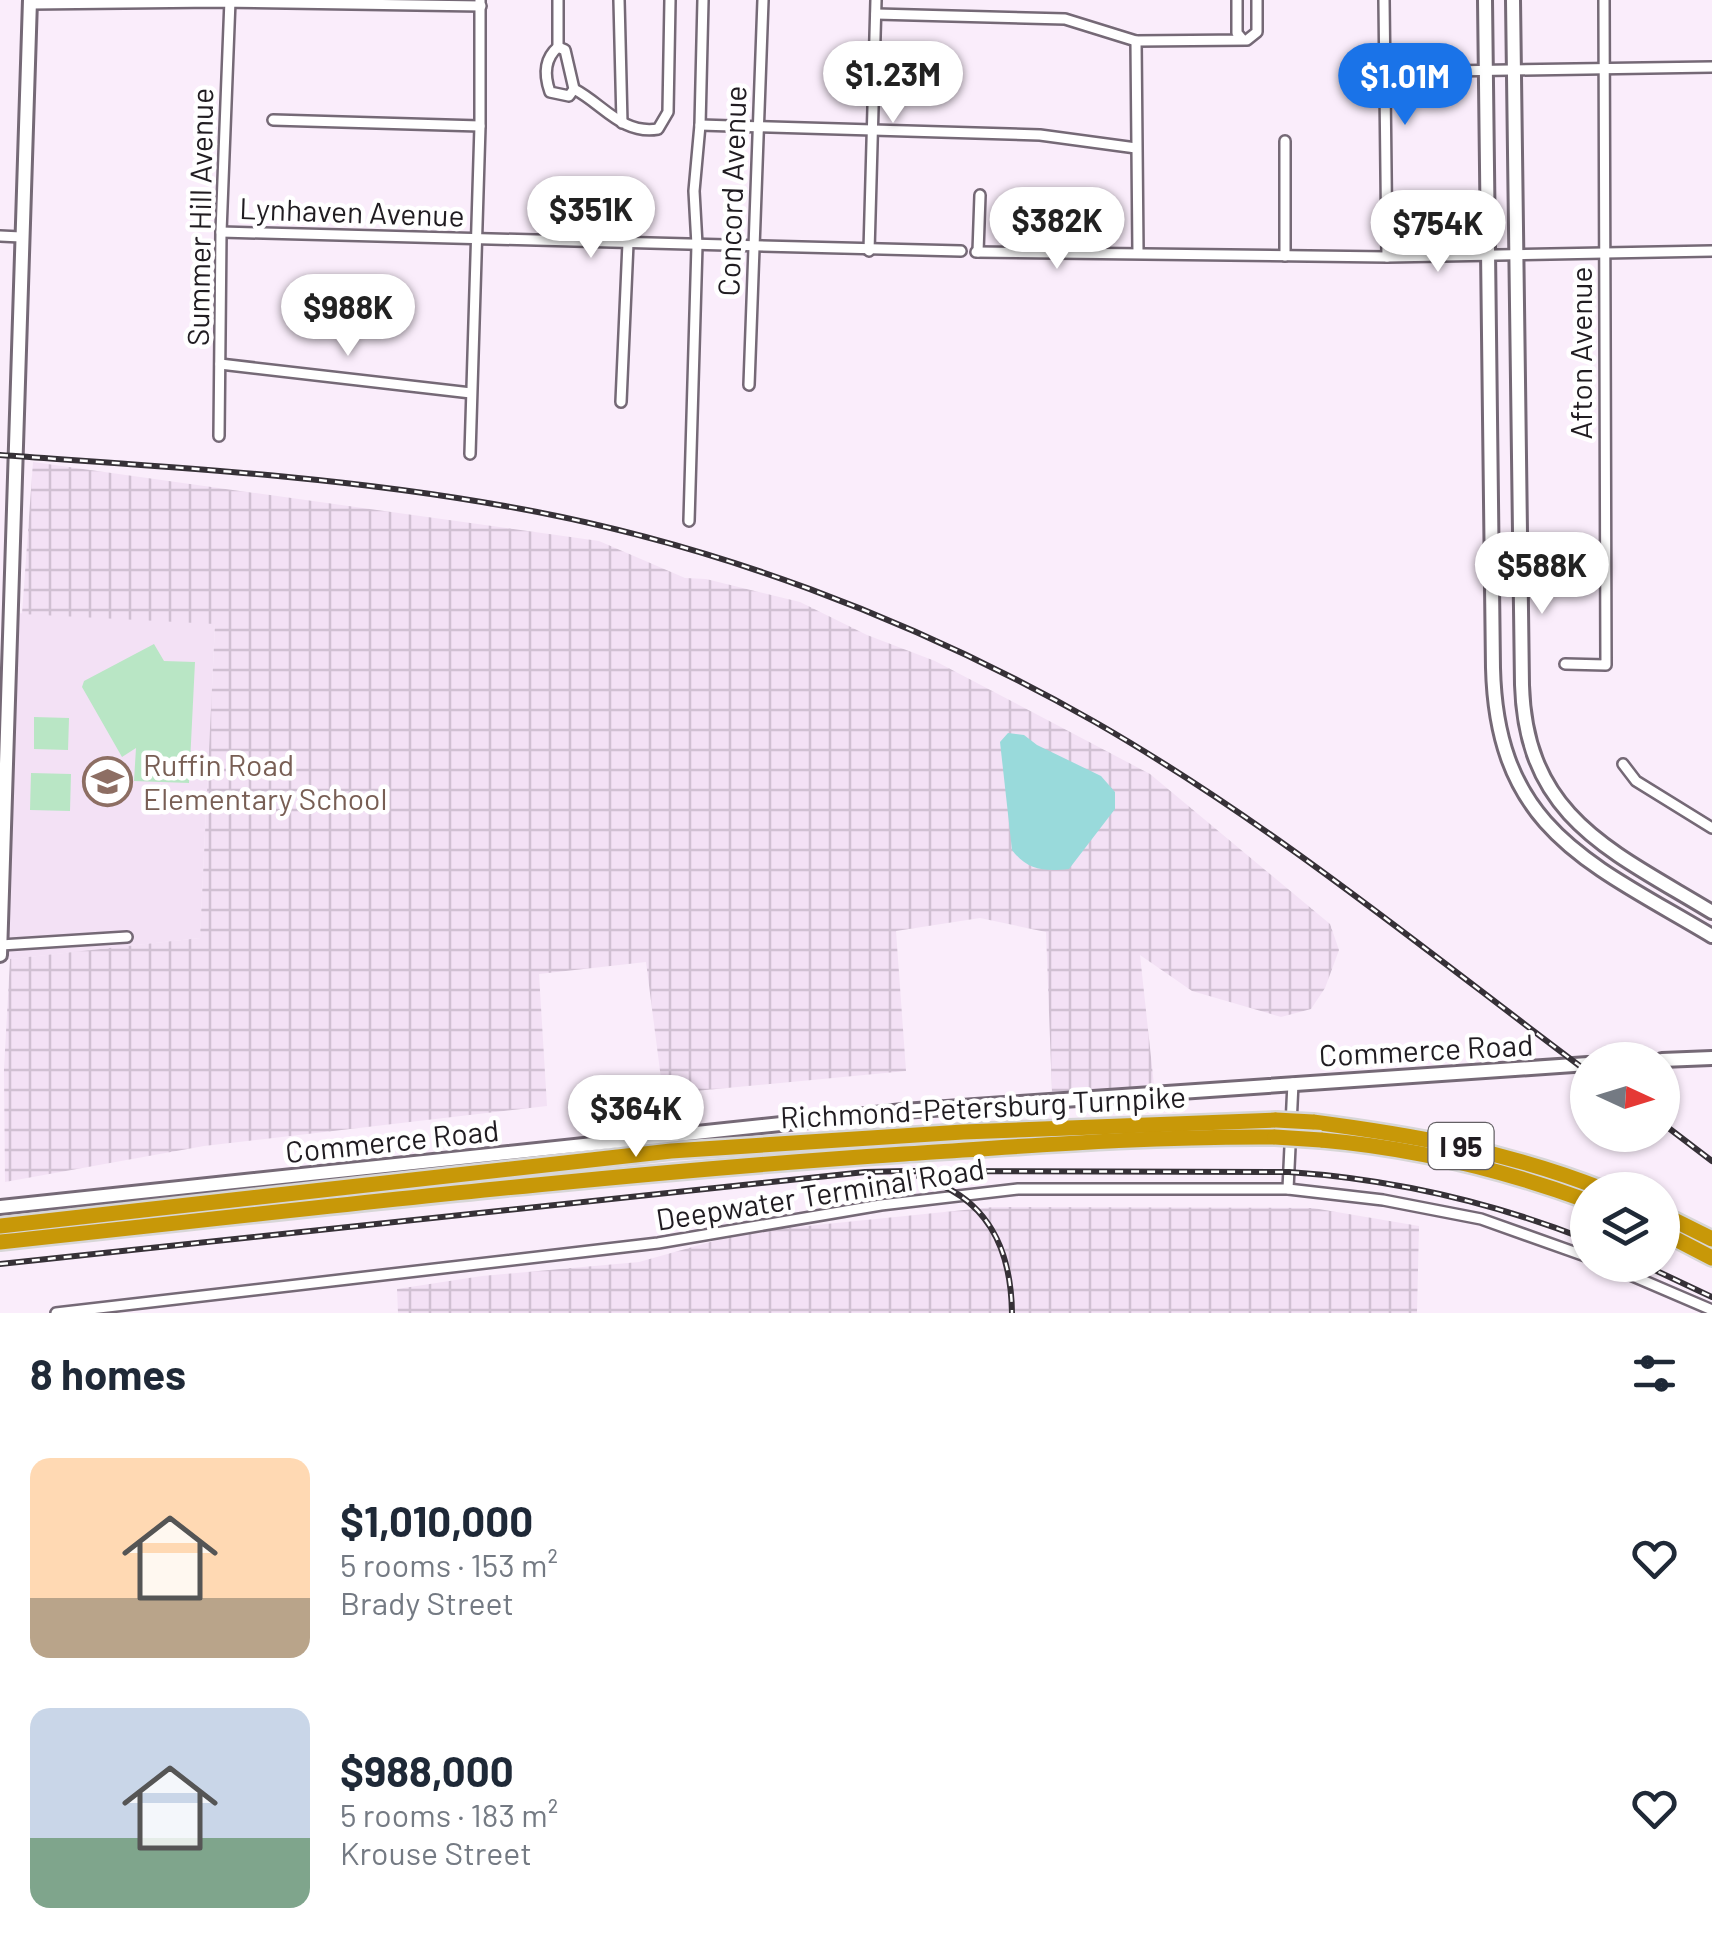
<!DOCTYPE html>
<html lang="en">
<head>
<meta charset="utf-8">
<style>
  body { margin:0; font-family:Barlow,sans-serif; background:#f2f2f3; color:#1f2937; height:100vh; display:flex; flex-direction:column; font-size:38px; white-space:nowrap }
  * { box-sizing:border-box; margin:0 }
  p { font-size:32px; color:#747a83 }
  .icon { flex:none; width:55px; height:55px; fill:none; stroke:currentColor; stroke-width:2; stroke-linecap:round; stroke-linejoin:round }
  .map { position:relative; height:1313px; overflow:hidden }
  .sheet { display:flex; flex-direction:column; background:#fff; flex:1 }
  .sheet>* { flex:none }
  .needle { width:65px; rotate:94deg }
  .fabs { position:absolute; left:1570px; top:1042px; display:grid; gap:20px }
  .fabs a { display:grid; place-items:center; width:110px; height:110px; border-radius:50%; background:#fff; box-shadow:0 2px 8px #0004; font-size:50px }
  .price { position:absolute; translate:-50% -85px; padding:0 22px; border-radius:35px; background:#fff; color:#222; font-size:32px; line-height:65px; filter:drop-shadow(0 2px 5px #0008) }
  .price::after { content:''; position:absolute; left:50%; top:60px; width:30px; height:22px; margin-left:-15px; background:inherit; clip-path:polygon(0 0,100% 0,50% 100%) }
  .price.current { background:#1a73e8; color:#fff }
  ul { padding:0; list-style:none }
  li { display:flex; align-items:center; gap:30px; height:250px; padding:0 30px }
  li span { display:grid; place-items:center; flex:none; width:280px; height:200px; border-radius:20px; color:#555 }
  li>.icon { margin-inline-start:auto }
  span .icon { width:120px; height:120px; fill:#fffc; stroke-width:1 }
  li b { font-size:42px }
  h2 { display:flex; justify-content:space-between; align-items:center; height:120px; padding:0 30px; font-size:42px }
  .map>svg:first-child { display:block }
  .built { fill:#f3e1f5 }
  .industrial { fill:url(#industrial-grid) }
  .green { fill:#b9e6c5 }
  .water { fill:#99dadb }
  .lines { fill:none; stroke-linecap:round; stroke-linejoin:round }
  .street-casing { stroke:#756976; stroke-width:14 }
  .secondary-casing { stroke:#756976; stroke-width:18 }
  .highway-casing { stroke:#d7d6d7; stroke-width:20 }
  .street { stroke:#fff; stroke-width:9 }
  .secondary { stroke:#fff; stroke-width:12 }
  .highway { stroke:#c89808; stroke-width:15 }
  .rail-casing { stroke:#363137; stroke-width:6 }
  .rail { stroke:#fff; stroke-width:2.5; stroke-dasharray:8; stroke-linecap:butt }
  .highway-bridge-casing { stroke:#d7d6d7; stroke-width:20; stroke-linecap:butt }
  .highway-bridge { stroke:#c89808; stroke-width:15 }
  .labels { text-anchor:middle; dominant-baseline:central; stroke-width:9; stroke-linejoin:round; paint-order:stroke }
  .shield { fill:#fff; stroke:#636064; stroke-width:2.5 }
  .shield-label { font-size:28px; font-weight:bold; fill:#201c21 }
  .street-label { font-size:30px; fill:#201c21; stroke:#fff }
  .education-label { font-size:30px; fill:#785e54; stroke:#fff; text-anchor:start }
</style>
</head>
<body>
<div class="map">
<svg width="1712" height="1313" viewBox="0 0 1712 1313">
  <defs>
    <pattern id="industrial-grid" width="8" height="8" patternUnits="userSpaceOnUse" patternTransform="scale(2.5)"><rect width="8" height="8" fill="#f3e1f5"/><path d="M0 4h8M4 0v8" fill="none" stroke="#d0c0d2"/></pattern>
  </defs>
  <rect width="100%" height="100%" fill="#faedfb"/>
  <!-- built -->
  <polygon class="built" points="14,613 215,623 200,938 2,960"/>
  <!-- industrial -->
  <g class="industrial">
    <polygon points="33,462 599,541 685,578 706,579 800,602 867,635 935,661 1150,774 1330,924 1339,950 1325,988 1311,1009 1281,1017 1192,991 1140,955 1154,1085 1090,1092 1052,1092 1046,932 980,918 896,931 906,1071 663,1094 646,962 539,974 547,1106 204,1146 5,1182 4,1069 10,959 200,938 215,624 22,614"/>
    <polygon points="994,1207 1313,1208 1419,1226 1417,1313 398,1313 397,1289 482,1276 639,1262 746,1232"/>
  </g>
  <!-- green -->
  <g class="green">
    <polygon points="154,644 164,661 195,662 189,783 134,781 136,748 122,757 82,687 84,681"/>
    <polygon points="34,717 69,718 68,750 34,749"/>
    <polygon points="31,773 71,774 70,811 30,810"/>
  </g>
  <!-- water -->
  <path class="water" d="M1008,733L1024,735L1037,745L1101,776L1115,792V809L1069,869C1044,872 1027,870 1012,850L1000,742Z"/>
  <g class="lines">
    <defs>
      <g id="street">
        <polyline points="619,0 622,123"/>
        <polyline points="1237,0 1237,33 1242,39"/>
        <polyline points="1384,0 1387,257"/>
        <polyline points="30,4 218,2 481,6"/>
        <polyline points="876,14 1065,19 1136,41 1247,40 1257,32 1257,0"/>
        <polyline points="1136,41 1138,253"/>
        <path d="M558,47L565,50L574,89L569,96L550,92C544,75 544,59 558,47Z"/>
        <polyline points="558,47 558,0"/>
        <polyline points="1385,72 1712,67"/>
        <path d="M574,89C603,104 622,135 658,129L668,112L670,0"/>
        <polyline points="273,120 480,126"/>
        <polyline points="700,125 1040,135 1136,148"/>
        <polyline points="1285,141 1285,256"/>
        <polyline points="221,232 961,251"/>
        <polyline points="0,236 21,237"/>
        <polyline points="869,251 876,0"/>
        <polyline points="976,252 1387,257 1712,251"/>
        <polyline points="978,252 980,195"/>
        <polyline points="220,364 471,393"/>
        <polyline points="749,385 763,0"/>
        <polyline points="621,402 628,243"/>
        <polyline points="219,436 221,232 230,0"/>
        <polyline points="470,454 480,126 480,0"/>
        <polyline points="689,521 697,245 694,191 700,125 703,0"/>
        <polyline points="1565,664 1606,665 1604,0"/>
        <polyline points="1623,764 1636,781 1712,828"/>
        <polyline points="1,945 127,937"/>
        <polyline points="1288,1189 1293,1083"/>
        <polyline points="1607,1265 1712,1310"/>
        <polyline points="56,1313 658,1243 881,1205 1018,1189 1288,1189 1383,1200 1481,1219 1588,1257"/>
      </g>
      <g id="secondary">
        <path d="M1485,0L1493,668C1497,830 1590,863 1712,936"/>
        <path d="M1513,0L1522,685C1526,818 1612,851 1712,912"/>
        <polyline points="0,955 30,0"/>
        <polyline points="1662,1060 1712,1058"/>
        <polyline points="0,1207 903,1111 1588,1064"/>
      </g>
      <g id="highway">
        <path d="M1313,1122C1413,1135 1510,1152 1605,1190"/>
        <path d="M1321,1140C1413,1148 1501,1169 1588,1201"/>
        <polyline points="1662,1214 1712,1239"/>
        <polyline points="0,1226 671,1151 963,1132 1276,1120"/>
        <polyline points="1662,1232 1712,1258"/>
        <path d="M0,1242C301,1210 602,1174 904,1154C1028,1146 1151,1136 1275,1137"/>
      </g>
    </defs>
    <!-- street casing -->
    <use href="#street" class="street-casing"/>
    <!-- secondary casing -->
    <use href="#secondary" class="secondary-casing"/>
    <!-- highway casing -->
    <use href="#highway" class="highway-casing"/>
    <!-- street -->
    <use href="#street" class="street"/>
    <!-- secondary -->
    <use href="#secondary" class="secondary"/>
    <!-- highway -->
    <use href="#highway" class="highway"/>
    <defs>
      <g id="rail">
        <path d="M0,455C169,467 339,476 505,506C711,542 914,619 1095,722C1271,823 1426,951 1588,1072"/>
        <polyline points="1662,1123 1712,1161"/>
        <path d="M919,1177C987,1196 1011,1247 1012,1313"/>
        <path d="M0,1264L865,1172L906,1171L1289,1172C1391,1179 1492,1202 1588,1240"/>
        <polyline points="1644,1265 1712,1297"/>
      </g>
    </defs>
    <!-- rail casing -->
    <use href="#rail" class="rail-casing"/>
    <!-- rail -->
    <use href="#rail" class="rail"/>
    <defs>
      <g id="highway-bridge">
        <polyline points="1276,1120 1313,1122"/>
        <polyline points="1275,1137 1321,1140"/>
      </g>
    </defs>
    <!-- highway-bridge casing -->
    <use href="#highway-bridge" class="highway-bridge-casing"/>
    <!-- highway-bridge -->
    <use href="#highway-bridge" class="highway-bridge"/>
  </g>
  <!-- icons -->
  <defs>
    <symbol id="school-ring" viewBox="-11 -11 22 22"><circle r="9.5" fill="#fff" stroke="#8d6e63" stroke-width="1.5"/><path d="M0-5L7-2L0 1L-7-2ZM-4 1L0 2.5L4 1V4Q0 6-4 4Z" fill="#8d6e63"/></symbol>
  </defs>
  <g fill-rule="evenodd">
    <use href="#school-ring" x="80" y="754" width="55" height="55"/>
  </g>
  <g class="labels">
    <!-- shield labels -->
    <rect class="shield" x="1428.5" y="1123" width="65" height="46" rx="8"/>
    <g class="shield-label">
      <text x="1461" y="1146">I 95</text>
    </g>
    <!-- street labels -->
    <g class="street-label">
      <text transform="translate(731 191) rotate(-88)">Concord Avenue</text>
      <text transform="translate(352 211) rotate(2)">Lynhaven Avenue</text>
      <text transform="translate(199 217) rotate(-89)">Summer Hill Avenue</text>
      <text transform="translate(1580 353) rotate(-90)">Afton Avenue</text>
      <text transform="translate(1426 1049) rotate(-3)">Commerce Road</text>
      <text transform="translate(983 1106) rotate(-3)">Richmond-Petersburg Turnpike</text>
      <text transform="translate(392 1140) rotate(-6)">Commerce Road</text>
      <text transform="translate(820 1193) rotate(-9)">Deepwater Terminal Road</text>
    </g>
    <!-- education labels -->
    <g class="education-label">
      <text x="143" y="764">Ruffin Road<tspan x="143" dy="34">Elementary School</tspan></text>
    </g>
  </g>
</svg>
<div class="fabs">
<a><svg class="needle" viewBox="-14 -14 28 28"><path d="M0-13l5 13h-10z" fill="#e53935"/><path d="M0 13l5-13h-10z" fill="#747a83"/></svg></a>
<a><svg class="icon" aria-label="layers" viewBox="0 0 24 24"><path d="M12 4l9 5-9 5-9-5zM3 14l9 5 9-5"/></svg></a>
</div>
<b class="price" style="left:893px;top:126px">$1.23M</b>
<b class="price current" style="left:1405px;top:128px">$1.01M</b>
<b class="price" style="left:591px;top:261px">$351K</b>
<b class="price" style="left:1057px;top:272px">$382K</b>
<b class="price" style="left:1438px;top:275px">$754K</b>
<b class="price" style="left:348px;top:359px">$988K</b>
<b class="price" style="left:1542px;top:617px">$588K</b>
<b class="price" style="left:636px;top:1160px">$364K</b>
</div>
<section class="sheet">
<h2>8 homes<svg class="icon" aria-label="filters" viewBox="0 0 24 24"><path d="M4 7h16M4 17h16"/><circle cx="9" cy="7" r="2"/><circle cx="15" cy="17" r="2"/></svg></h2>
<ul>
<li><span style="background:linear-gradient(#ffd9b3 70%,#b9a48a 0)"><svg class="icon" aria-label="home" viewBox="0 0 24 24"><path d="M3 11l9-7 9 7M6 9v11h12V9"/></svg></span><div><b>$1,010,000</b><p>5 rooms · 153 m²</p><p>Brady Street</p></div><svg class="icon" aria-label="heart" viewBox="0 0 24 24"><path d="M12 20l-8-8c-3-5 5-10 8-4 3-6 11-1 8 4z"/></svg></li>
<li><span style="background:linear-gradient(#c9d6e8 65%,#7fa58c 0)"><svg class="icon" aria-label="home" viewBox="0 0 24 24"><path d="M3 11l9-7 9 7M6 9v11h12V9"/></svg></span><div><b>$988,000</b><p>5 rooms · 183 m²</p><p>Krouse Street</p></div><svg class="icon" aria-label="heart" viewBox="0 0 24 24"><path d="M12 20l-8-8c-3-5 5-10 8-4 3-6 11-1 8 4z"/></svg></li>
</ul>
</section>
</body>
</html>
